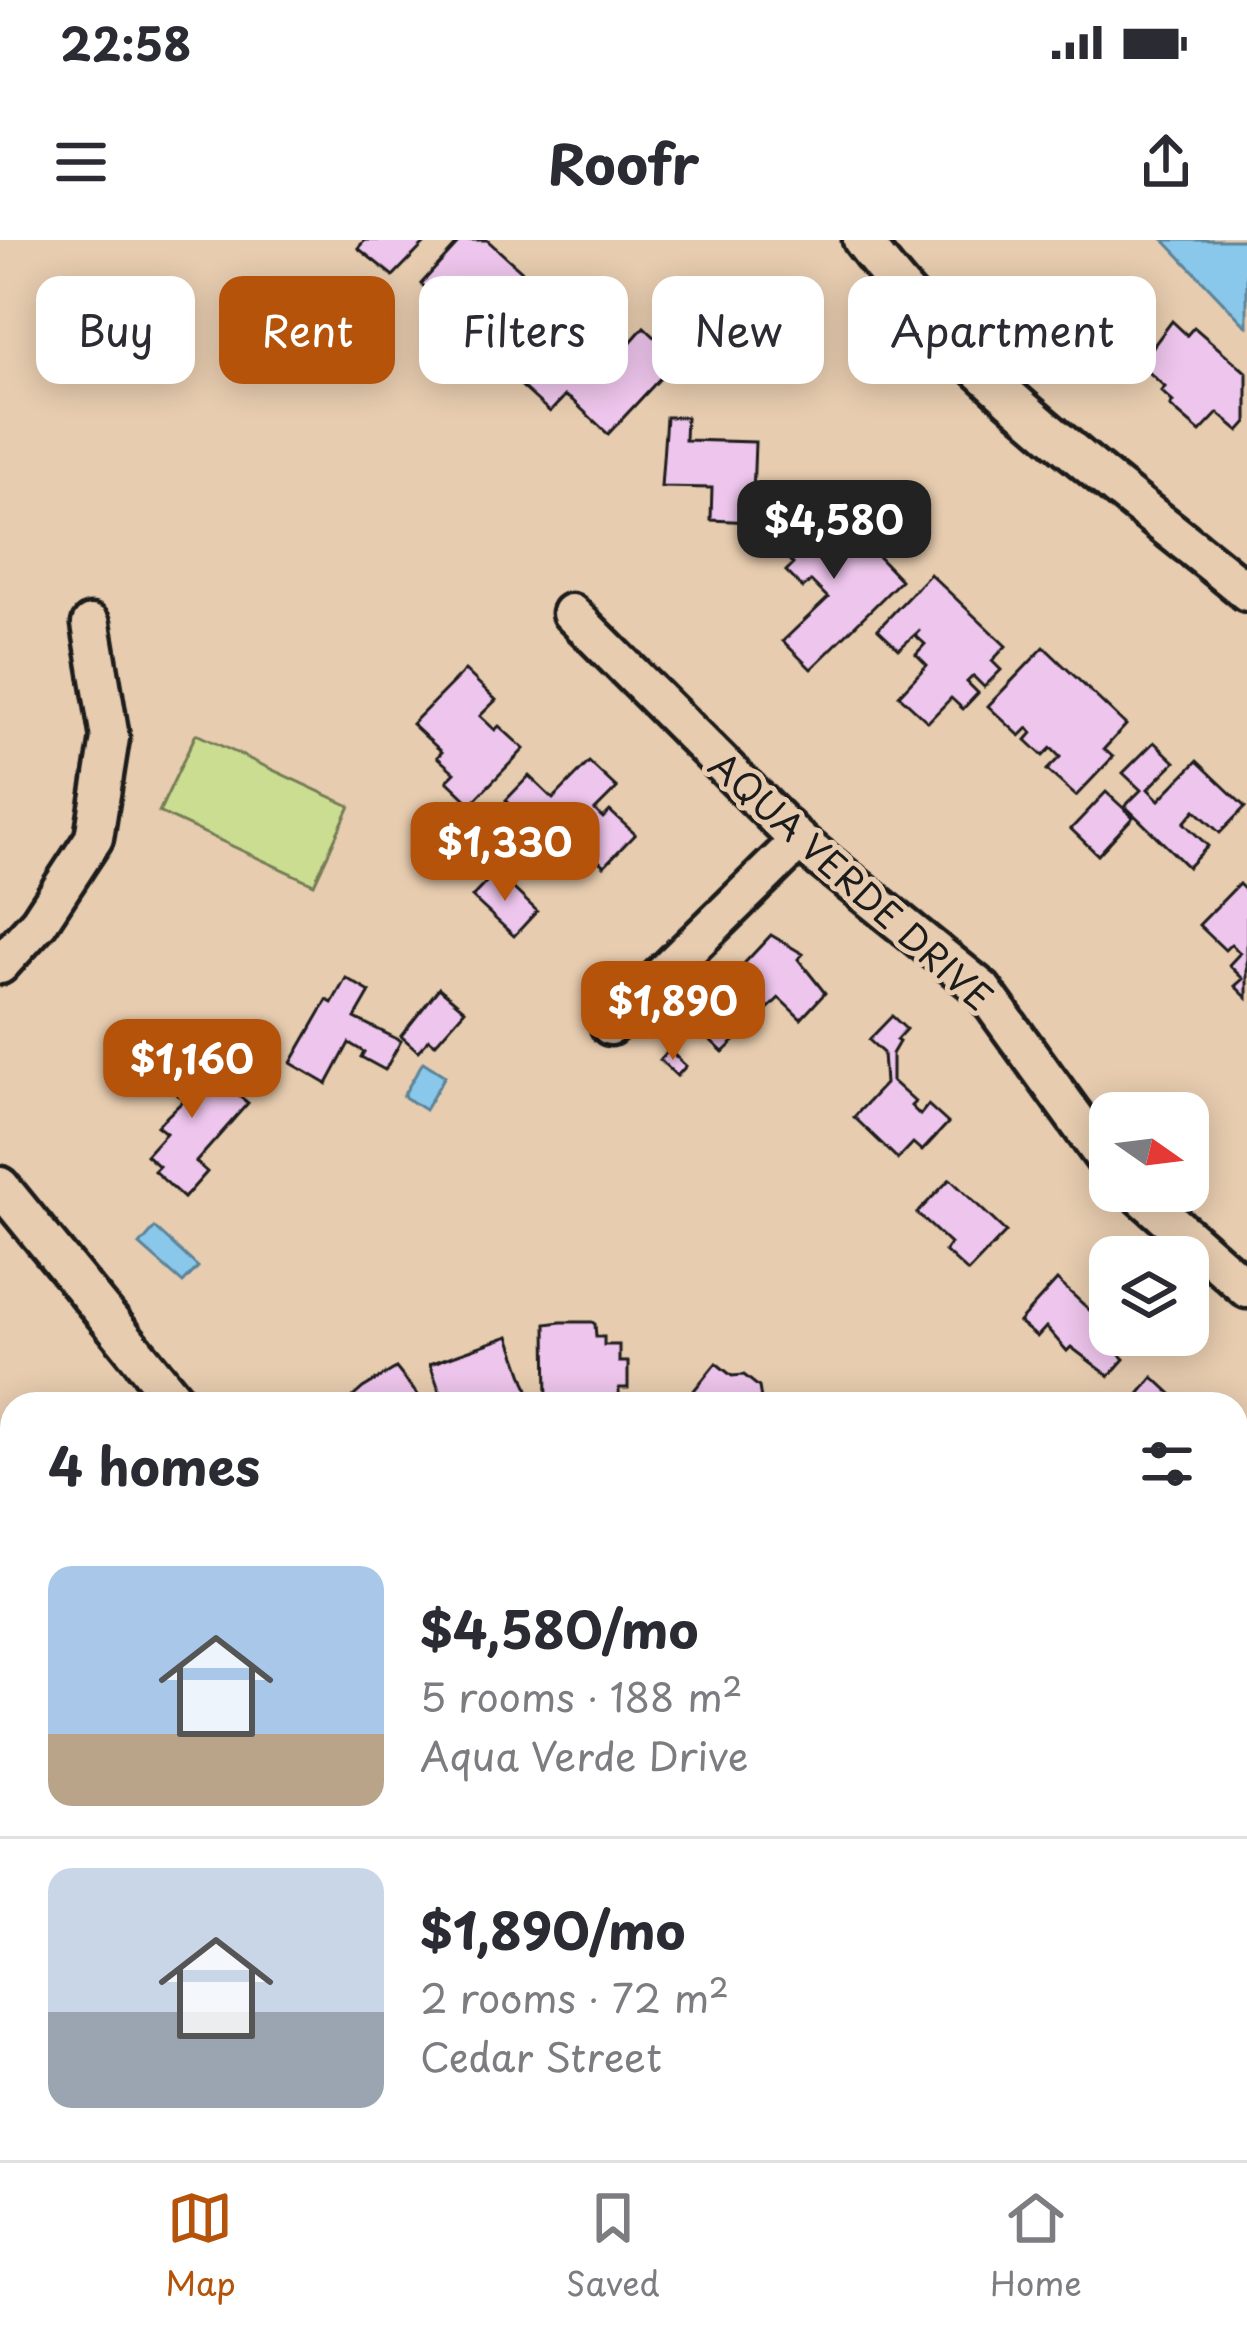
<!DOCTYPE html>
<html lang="en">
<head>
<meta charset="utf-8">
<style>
  body { margin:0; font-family:"Playpen Sans",sans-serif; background:#f7f7f7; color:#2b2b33; height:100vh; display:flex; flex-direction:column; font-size:45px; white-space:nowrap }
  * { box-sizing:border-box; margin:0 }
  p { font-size:39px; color:#7c7c81 }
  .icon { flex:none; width:66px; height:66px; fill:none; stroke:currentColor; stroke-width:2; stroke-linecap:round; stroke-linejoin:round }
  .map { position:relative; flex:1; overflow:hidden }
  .details { position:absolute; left:0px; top:1152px; width:1248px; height:768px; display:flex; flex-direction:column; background:#fff; border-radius:36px 36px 0 0; box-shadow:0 6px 30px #0003 }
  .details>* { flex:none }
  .hud { position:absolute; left:36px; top:36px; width:1176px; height:108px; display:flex; gap:24px }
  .needle { width:78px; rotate:104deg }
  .controls { position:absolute; left:1089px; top:852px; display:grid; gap:24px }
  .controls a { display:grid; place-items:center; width:120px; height:120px; border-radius:24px; background:#fff; box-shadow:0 6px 30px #0003; font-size:60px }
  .price { position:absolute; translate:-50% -102px; padding:0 27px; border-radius:24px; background:#b45309; color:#fff; font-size:39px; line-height:78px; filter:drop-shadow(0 3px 6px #0008) }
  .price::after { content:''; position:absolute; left:50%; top:72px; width:36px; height:27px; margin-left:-18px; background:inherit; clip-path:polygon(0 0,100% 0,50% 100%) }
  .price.on { background:#222; color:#fff }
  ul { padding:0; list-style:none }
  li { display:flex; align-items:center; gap:36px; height:300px; padding:0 48px }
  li+li { border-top:3px solid #e1e1e2 }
  li span { display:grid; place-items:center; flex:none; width:336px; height:240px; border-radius:24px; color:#555 }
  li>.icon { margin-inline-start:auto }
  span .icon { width:144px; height:144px; fill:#fffc; stroke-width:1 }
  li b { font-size:51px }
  h2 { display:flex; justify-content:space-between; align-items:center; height:144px; padding:0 48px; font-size:51px }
  .pill { padding:0 42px; border-radius:24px; background:#fff; box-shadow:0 6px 30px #0003; font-size:42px; line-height:108px }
  .pill.on { background:#b45309; color:#fff }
  .status { display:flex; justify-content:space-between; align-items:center; height:84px; padding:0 60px; background:#fff; direction:ltr }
  .status svg { height:33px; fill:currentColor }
  header { display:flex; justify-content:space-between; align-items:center; height:156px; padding:0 48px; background:#fff; font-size:54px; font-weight:700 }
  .tabs { display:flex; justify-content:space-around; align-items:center; height:168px; border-top:3px solid #e1e1e2; background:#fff; font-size:33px; color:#7c7c81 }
  .tabs a { display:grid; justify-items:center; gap:6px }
  .tabs .on { color:#b45309 }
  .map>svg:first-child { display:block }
  .green { fill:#cbdd91; stroke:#747c56; stroke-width:3 }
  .water { fill:#89c8ea; stroke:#5d8398; stroke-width:3 }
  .building { fill:#eec5ec; stroke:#1c1c1c; stroke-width:3 }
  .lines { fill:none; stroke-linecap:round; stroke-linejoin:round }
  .minor-casing { stroke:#1c1c1c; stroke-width:45 }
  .minor { stroke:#e7ccaf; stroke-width:36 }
  .labels { text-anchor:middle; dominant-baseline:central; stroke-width:10; stroke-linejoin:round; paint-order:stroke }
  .street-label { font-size:36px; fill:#1c1c1c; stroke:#e7ccaf }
</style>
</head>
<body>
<div class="status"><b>22:58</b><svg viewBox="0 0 49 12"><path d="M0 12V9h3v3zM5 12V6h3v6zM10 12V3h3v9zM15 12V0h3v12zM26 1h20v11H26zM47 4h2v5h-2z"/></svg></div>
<header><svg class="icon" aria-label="menu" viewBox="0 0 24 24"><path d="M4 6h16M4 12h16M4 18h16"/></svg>Roofr<svg class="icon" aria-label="share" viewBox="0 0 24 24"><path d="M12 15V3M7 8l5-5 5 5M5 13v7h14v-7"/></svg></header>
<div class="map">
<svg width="1247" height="1920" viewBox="0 0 1247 1920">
  <rect width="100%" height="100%" fill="#e7ccaf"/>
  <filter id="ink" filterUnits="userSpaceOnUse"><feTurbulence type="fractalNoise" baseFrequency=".00833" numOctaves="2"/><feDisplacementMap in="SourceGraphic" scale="24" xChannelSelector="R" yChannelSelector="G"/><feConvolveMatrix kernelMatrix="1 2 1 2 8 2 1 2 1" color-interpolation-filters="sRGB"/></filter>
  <g filter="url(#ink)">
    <!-- green -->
    <g class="green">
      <polygon points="196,494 350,566 314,644 159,572"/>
      <polygon points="12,1491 12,1908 883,1908 896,1920 0,1920 0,1504"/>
    </g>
    <!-- water -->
    <g class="water">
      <polygon points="1164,0 1247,0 1247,86 1244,84"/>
      <polygon points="423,822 445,836 425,870 403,856"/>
      <polygon points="155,988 198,1027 183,1043 140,1005"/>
    </g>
    <!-- building -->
    <g class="building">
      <polygon points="365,0 428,0 393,36 358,8"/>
      <polygon points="461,0 487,0 562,67 522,112 508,99 497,111 491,106 471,128 441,101 461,79 421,44"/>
      <polygon points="580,77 620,114 644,87 678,119 608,194 572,160 565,156 550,172 518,143"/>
      <polygon points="1172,81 1187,95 1194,87 1247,133 1247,182 1239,191 1218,173 1200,192 1170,166 1173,162 1161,151 1165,147 1140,124"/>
      <polygon points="666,177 686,177 685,200 755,202 752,282 711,280 712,248 661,247"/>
      <polygon points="826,263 901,340 811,429 783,401 828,358 811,341 803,348 786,331 793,324 779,309"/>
      <polygon points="930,334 1006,406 992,421 1001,430 984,447 973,436 967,442 978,453 963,469 951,458 928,482 899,455 927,425 916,414 925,404 915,395 920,390 899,409 878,389"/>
      <polygon points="1044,407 1126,485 1104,509 1113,517 1076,556 1047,530 1060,517 1051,508 1043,516 1026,500 1032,493 1028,488 1020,496 988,466"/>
      <polygon points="465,430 496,460 480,476 495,490 499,486 524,509 471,564 447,541 455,533 437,517 442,512 412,484"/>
      <polygon points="1154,502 1175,522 1148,549 1159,560 1197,521 1245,567 1220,593 1195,570 1184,583 1208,606 1188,627 1125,566 1141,550 1123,533"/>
      <polygon points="589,522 617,548 595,570 603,578 610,571 635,594 604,626 598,620 591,627 573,604 566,610 566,601 555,613 506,560 529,536 553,559"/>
      <polygon points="1106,552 1133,577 1098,615 1071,589"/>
      <polygon points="496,632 537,671 514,696 472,657"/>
      <polygon points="1239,644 1247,652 1247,758 1235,746 1243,739 1229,725 1240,713 1231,704 1225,710 1199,685"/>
      <polygon points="771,695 803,714 798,719 825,753 801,779 779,758 723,812 690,781"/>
      <polygon points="346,738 370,752 355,778 401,801 385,830 361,817 364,812 349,803 327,844 291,823 327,760 332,763"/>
      <polygon points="439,748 465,770 435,804 429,799 418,811 401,796"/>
      <polygon points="892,776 906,789 896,800 899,802 892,814 892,841 915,862 911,866 920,875 928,865 948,883 922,911 913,903 898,919 854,877 885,844 883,813 869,800"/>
      <polygon points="179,808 248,863 196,922 207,932 184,958 154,931 159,926 146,915 166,893 157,886 184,860 156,836"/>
      <polygon points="669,810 686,826 677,836 660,820"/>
      <polygon points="950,939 1006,992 968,1032 945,1011 950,1004 917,973"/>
      <polygon points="1057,1040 1098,1078 1095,1082 1118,1103 1113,1108 1124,1119 1109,1136 1071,1107 1067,1111 1046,1087 1037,1097 1019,1082"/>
      <polygon points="561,1082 592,1082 595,1084 596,1097 604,1097 604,1105 619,1105 619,1122 628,1122 628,1148 619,1148 619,1156 610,1156 610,1164 547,1164 546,1084"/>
      <polygon points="509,1096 533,1164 494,1164 490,1155 477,1159 479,1164 444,1164 430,1124"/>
      <polygon points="716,1123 732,1136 744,1135 759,1147 761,1159 768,1164 683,1164"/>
      <polygon points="396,1128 425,1164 345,1164 363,1148"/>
      <polygon points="1153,1137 1182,1164 1131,1164"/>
      <polygon points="0,1212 12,1224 12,1287 0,1296"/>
    </g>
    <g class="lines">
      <defs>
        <g id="minor">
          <path d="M862,0C961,135 1118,246 1247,352"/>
          <polyline points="571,373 799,601 982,749 1110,926"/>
          <polyline points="0,725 39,682 94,598 110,498 91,384"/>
          <polyline points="610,786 799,601"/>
          <polyline points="0,946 178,1164"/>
          <polyline points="1136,951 1247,1049"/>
          <polyline points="0,1444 12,1431"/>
          <polyline points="934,1908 946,1920"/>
        </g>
      </defs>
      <!-- minor casing -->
      <use href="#minor" class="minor-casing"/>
      <!-- minor -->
      <use href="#minor" class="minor"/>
    </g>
  </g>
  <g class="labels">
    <!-- street labels -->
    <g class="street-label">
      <text transform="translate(852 640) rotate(42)">AQUA VERDE DRIVE</text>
    </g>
  </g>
</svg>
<div class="controls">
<a><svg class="needle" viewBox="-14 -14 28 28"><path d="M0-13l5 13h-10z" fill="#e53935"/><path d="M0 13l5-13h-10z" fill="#7c7c81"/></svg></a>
<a><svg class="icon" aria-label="layers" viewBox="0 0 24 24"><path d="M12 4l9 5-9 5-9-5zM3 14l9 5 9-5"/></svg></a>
</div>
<b class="price on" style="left:834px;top:342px">$4,580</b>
<b class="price" style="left:505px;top:664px">$1,330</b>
<b class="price" style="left:673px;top:823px">$1,890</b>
<b class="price" style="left:192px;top:881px">$1,160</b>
<div class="hud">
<a class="pill">Buy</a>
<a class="pill on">Rent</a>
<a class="pill">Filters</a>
<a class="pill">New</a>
<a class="pill">Apartment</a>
</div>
<section class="details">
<h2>4 homes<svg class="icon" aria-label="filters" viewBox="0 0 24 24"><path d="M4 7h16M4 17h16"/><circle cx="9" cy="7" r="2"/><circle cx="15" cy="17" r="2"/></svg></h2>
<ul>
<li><span style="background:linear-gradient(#a9c7e8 70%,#b9a48a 0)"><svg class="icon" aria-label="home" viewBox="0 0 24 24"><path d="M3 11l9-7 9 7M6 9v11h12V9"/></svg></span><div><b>$4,580/mo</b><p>5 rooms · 188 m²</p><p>Aqua Verde Drive</p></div></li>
<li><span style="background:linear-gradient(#c9d6e8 60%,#9aa5b1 0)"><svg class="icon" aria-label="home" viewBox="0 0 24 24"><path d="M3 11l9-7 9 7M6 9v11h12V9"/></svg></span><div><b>$1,890/mo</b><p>2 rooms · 72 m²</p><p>Cedar Street</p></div></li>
</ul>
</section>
</div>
<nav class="tabs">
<a class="on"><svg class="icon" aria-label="map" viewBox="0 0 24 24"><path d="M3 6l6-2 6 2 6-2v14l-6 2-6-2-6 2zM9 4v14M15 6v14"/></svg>Map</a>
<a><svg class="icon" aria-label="saved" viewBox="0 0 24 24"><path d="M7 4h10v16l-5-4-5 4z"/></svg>Saved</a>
<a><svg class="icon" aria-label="home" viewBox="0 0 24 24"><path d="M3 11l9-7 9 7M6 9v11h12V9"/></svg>Home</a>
</nav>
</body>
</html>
